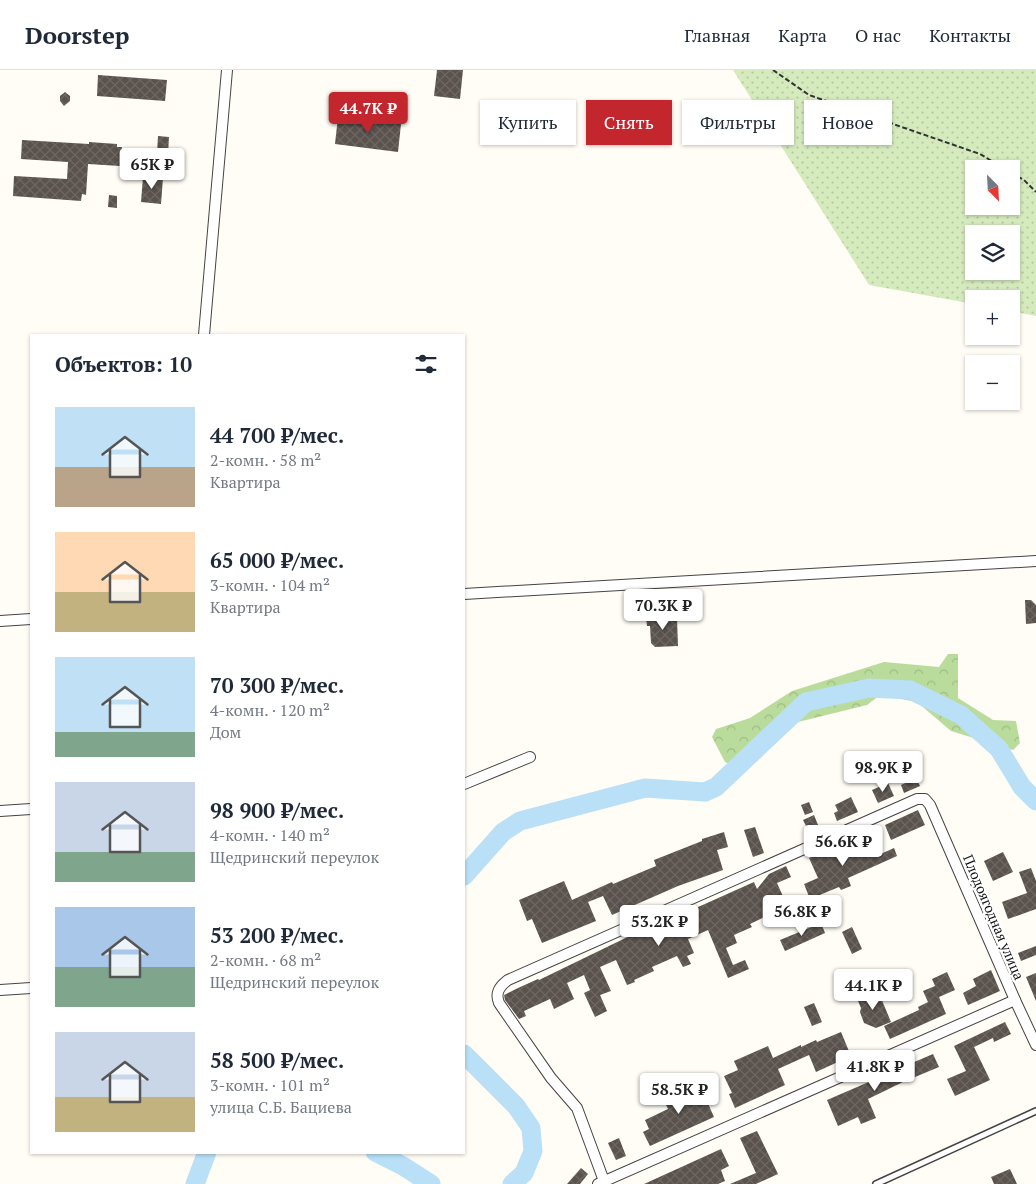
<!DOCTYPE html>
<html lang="ru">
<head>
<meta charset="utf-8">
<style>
  body { margin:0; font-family:"PT Serif",serif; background:#f6f6f7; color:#1f2937; height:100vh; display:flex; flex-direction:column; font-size:19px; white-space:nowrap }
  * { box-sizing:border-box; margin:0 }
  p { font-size:16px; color:#747a83 }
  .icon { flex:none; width:28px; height:28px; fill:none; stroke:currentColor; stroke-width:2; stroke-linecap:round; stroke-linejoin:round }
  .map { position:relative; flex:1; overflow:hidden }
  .panel { position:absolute; left:30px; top:264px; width:435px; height:820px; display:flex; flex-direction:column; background:#fff; border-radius:0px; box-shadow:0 1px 4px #0004 }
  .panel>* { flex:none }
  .banner { position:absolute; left:480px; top:30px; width:475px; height:45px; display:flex; gap:10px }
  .needle { width:32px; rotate:156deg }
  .tools { position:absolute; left:965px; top:90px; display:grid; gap:10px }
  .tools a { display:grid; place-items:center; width:55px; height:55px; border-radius:0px; background:#fff; box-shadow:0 1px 4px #0004; font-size:25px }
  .price { position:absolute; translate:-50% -42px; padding:0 11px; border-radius:5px; background:#fff; color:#222; font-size:16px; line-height:32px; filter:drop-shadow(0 1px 2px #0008) }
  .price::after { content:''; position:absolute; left:50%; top:30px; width:15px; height:11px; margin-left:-8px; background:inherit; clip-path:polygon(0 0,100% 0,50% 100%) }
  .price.on { background:#c4262e; color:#fff }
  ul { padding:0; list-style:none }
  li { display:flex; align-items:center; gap:15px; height:125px; padding:0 25px }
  li span { display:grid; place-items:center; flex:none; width:140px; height:100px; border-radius:0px; color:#555 }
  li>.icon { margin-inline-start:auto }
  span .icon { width:60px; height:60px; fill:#fffc; stroke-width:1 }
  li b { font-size:21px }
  h2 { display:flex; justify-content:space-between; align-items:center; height:60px; padding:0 25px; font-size:21px }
  .chip { padding:0 18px; border-radius:0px; background:#fff; box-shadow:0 1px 4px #0004; font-size:18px; line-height:45px }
  .chip.on { background:#c4262e; color:#fff }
  header { display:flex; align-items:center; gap:30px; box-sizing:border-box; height:70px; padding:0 25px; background:#fff; border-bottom:1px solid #e0e1e3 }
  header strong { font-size:24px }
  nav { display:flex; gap:28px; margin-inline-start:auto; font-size:18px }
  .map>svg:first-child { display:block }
  .grass { fill:url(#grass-dots); fill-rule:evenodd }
  .forest { fill:url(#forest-crowns) }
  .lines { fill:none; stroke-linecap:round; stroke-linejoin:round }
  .river { stroke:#b9e0f7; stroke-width:19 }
  .building { fill:url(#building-cross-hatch) }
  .lane-casing { stroke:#444; stroke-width:8 }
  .street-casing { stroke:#444; stroke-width:12 }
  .path { stroke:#333; stroke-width:2; stroke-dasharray:5 2.5; stroke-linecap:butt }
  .lane { stroke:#fff; stroke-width:5 }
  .street { stroke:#fff; stroke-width:10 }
  .labels { text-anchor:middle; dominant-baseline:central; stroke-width:5; stroke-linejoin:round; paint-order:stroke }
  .street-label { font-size:14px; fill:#111; stroke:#fff }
</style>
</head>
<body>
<header>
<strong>Doorstep</strong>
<nav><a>Главная</a><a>Карта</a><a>О нас</a><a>Контакты</a></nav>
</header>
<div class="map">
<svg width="1036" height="1114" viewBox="0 0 1036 1114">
  <defs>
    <pattern id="grass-dots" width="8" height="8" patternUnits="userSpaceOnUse" patternTransform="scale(1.25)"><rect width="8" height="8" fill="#d5ebbd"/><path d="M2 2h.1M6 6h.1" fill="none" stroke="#b6c8a1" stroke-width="1.8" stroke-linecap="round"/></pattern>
    <pattern id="forest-crowns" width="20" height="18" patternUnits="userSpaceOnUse" patternTransform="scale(1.25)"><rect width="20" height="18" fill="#b9dc9c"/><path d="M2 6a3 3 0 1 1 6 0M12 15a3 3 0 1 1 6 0" fill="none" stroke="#9ebc85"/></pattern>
    <pattern id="building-cross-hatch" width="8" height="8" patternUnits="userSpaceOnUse" patternTransform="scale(1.25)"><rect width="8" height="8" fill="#5a524d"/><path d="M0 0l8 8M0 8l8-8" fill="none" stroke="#6d6662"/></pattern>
  </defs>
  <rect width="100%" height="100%" fill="#fffdf5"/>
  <!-- grass -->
  <path class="grass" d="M733,0H1036V246L1011,241V229H974V234L869,215ZM974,99H1011V136H974ZM974,164H1011V201H974Z"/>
  <!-- forest -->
  <polygon class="forest" points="948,584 958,584 958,628 993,650 1016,651 1020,673 1013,680 951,661 917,632 880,625 867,635 798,652 745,700 725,692 712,667 716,659 750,648 792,621 884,592 939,597"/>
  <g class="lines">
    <!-- river -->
    <g class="river">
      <polyline points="464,806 503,762 520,751 645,718 705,722 716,717 806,632 869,618 910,620 961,645 999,679 1022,717 1036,731"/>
      <polyline points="464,984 516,1036 531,1058 533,1081 524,1103 512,1114"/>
      <polyline points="375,1082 403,1096 431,1114"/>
      <polyline points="195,1114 207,1082"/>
    </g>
  </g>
  <!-- building -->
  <g class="building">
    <polygon points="437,0 463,0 460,29 434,26"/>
    <polygon points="98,5 167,10 165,31 97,26"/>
    <polygon points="65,22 70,26 70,31 64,36 60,31 60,26"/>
    <polygon points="338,47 401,54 398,82 335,74"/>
    <polygon points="158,66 169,67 168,84 157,83"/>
    <polygon points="22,70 89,74 89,72 117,74 117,77 122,77 120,96 88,94 86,125 82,124 81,131 13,126 14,106 67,109 68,92 21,89"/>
    <polygon points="143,107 163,108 161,134 141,132"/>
    <polygon points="109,125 117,126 117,138 108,137"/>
    <polygon points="1025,530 1031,530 1036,535 1036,553 1026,554"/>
    <polygon points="659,544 667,544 667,546 674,546 677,549 678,576 655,577 651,573 650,556 647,556 646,548 659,547"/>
    <polygon points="916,708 920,716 904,723 901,715"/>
    <polygon points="888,713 894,726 878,733 872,720"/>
    <polygon points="851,727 858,742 837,751 834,743 838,741 835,735"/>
    <polygon points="809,732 813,742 805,745 801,735"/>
    <polygon points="918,740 925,755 891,770 885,755"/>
    <polygon points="814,745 818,755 808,760 803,750"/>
    <polygon points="755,757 764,783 753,787 744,760"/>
    <polygon points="724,762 728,777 717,780 723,800 678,816 612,845 603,826 588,832 596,851 542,873 532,849 527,851 519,830 564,811 572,830 612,812 613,814 656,796 654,790 702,771 702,769"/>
    <polygon points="864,764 874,787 894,778 897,786 848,808 851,816 841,820 839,817 810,829 804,814 818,808 809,788 834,778 839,787 858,779 853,769"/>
    <polygon points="1003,782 1013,802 993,811 984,791"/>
    <polygon points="786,796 791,807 777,813 786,833 767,842 769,845 750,854 752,857 734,865 737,873 726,878 733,895 745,890 749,899 728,908 708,860 688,869 694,883 687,886 691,894 683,897 677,886 652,897 654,901 634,910 635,912 627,915 616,890 600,897 611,921 600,925 607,941 595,947 584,923 590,920 584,905 567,913 574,929 554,939 550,929 524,941 526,946 519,949 505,930 504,925 518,918 538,909 539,910 644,859 678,846 754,812 757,819 769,804"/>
    <polygon points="1031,798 1036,811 1036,839 1008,849 1002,832 1027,823 1019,802"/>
    <polygon points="821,853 825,863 785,881 780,870"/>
    <polygon points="852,857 862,879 852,884 842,862"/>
    <polygon points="1036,876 1036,885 1021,891 1018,883"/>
    <polygon points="991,900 1000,921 968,935 963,923 976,916 973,909"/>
    <polygon points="947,902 955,920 939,927 946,944 890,969 884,956 919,940 918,937 928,932 923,921 935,916 932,909"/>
    <polygon points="1036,903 1036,931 1026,907"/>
    <polygon points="863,920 867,930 875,926 881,928 891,952 876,958 864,953 860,942 861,938 855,924"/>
    <polygon points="814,933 822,952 812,956 804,937"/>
    <polygon points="1005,952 1011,964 994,972 993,968 974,977 990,1010 955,1026 947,1009 966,1001 954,976"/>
    <polygon points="841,962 851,986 816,1002 809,985 778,999 785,1015 735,1038 729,1024 732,1023 724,1006 738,1000 734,991 768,976 773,988 801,975 801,977 816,970 817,972"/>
    <polygon points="933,984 939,997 903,1012 868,1029 876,1048 861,1054 858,1047 838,1056 827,1030 885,1005 884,1003 897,997 898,999"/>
    <polygon points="699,1013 714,1047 650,1076 643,1062 649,1059 645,1050 668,1039 663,1029"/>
    <polygon points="757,1061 778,1104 756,1114 730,1114 756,1103 740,1068"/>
    <polygon points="619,1068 626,1086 616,1090 608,1073"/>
    <polygon points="721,1079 729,1096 721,1100 725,1111 718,1114 644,1114"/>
    <polygon points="581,1098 588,1104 580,1114 567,1114"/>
    <polygon points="1010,1099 1017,1114 994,1114 991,1107"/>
  </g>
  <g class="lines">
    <defs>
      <polyline id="lane" points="876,1114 1036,1041"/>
      <g id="street">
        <polyline points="204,265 227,0"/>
        <polyline points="464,524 1036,491"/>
        <polyline points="0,551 31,549"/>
        <polyline points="464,714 530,687"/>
        <polyline points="0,741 31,739"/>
        <polyline points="0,920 31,918"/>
        <path d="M604,1111L577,1038L551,1008L499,933C495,923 499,917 508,910L917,729H925L930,735L1015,930L1036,975"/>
        <polyline points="598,1114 1015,930"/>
      </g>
    </defs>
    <!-- lane casing -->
    <use href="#lane" class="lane-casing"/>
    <!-- street casing -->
    <use href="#street" class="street-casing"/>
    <!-- path -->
    <g class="path">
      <polyline points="773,0 809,25 980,84 1005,99"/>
      <polyline points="1011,103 1024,110 1036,122"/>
    </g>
    <!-- lane -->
    <use href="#lane" class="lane"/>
    <!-- street -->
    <use href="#street" class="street"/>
  </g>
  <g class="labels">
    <!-- street labels -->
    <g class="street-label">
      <text transform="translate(994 847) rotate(67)">Плодоягодная улица</text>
    </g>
  </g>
</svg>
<div class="tools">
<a><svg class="needle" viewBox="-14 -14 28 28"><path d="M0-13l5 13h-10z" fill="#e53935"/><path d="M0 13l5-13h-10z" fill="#747a83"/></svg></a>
<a><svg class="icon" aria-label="layers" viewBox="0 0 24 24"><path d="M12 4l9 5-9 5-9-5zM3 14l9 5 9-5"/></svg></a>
<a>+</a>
<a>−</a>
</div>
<b class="price on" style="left:368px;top:64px">44.7K ₽</b>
<b class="price" style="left:152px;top:120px">65K ₽</b>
<b class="price" style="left:663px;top:561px">70.3K ₽</b>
<b class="price" style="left:883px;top:723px">98.9K ₽</b>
<b class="price" style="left:843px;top:797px">56.6K ₽</b>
<b class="price" style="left:802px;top:867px">56.8K ₽</b>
<b class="price" style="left:659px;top:877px">53.2K ₽</b>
<b class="price" style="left:873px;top:941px">44.1K ₽</b>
<b class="price" style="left:875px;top:1022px">41.8K ₽</b>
<b class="price" style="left:679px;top:1045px">58.5K ₽</b>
<div class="banner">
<a class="chip">Купить</a>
<a class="chip on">Снять</a>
<a class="chip">Фильтры</a>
<a class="chip">Новое</a>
</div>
<section class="panel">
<h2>Объектов: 10<svg class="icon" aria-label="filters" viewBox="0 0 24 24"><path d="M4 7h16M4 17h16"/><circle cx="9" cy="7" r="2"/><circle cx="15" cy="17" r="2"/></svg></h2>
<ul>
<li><span style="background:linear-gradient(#bfe0f5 60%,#b9a48a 0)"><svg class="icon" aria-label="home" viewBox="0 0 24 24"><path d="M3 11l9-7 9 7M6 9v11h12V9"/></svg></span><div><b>44 700 ₽/мес.</b><p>2-комн. · 58 m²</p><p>Квартира</p></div></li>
<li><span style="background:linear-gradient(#ffd9b3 60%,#c2b280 0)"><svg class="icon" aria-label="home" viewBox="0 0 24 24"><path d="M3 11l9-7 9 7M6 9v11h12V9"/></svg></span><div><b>65 000 ₽/мес.</b><p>3-комн. · 104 m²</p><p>Квартира</p></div></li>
<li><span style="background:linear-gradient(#bfe0f5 75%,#7fa58c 0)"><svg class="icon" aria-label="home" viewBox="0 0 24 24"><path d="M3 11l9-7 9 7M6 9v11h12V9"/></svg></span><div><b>70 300 ₽/мес.</b><p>4-комн. · 120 m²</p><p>Дом</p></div></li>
<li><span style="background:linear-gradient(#c9d6e8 70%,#7fa58c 0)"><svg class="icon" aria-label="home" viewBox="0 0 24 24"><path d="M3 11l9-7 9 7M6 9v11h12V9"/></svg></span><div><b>98 900 ₽/мес.</b><p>4-комн. · 140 m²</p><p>Щедринский переулок</p></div></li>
<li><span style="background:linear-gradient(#a9c7e8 60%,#7fa58c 0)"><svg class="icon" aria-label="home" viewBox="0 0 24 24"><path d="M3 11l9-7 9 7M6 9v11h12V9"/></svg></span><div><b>53 200 ₽/мес.</b><p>2-комн. · 68 m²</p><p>Щедринский переулок</p></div></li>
<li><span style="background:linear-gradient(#c9d6e8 65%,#c2b280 0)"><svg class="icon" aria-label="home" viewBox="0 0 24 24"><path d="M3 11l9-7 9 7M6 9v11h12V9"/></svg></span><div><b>58 500 ₽/мес.</b><p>3-комн. · 101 m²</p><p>улица С.Б. Бациева</p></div></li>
</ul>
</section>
</div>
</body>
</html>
